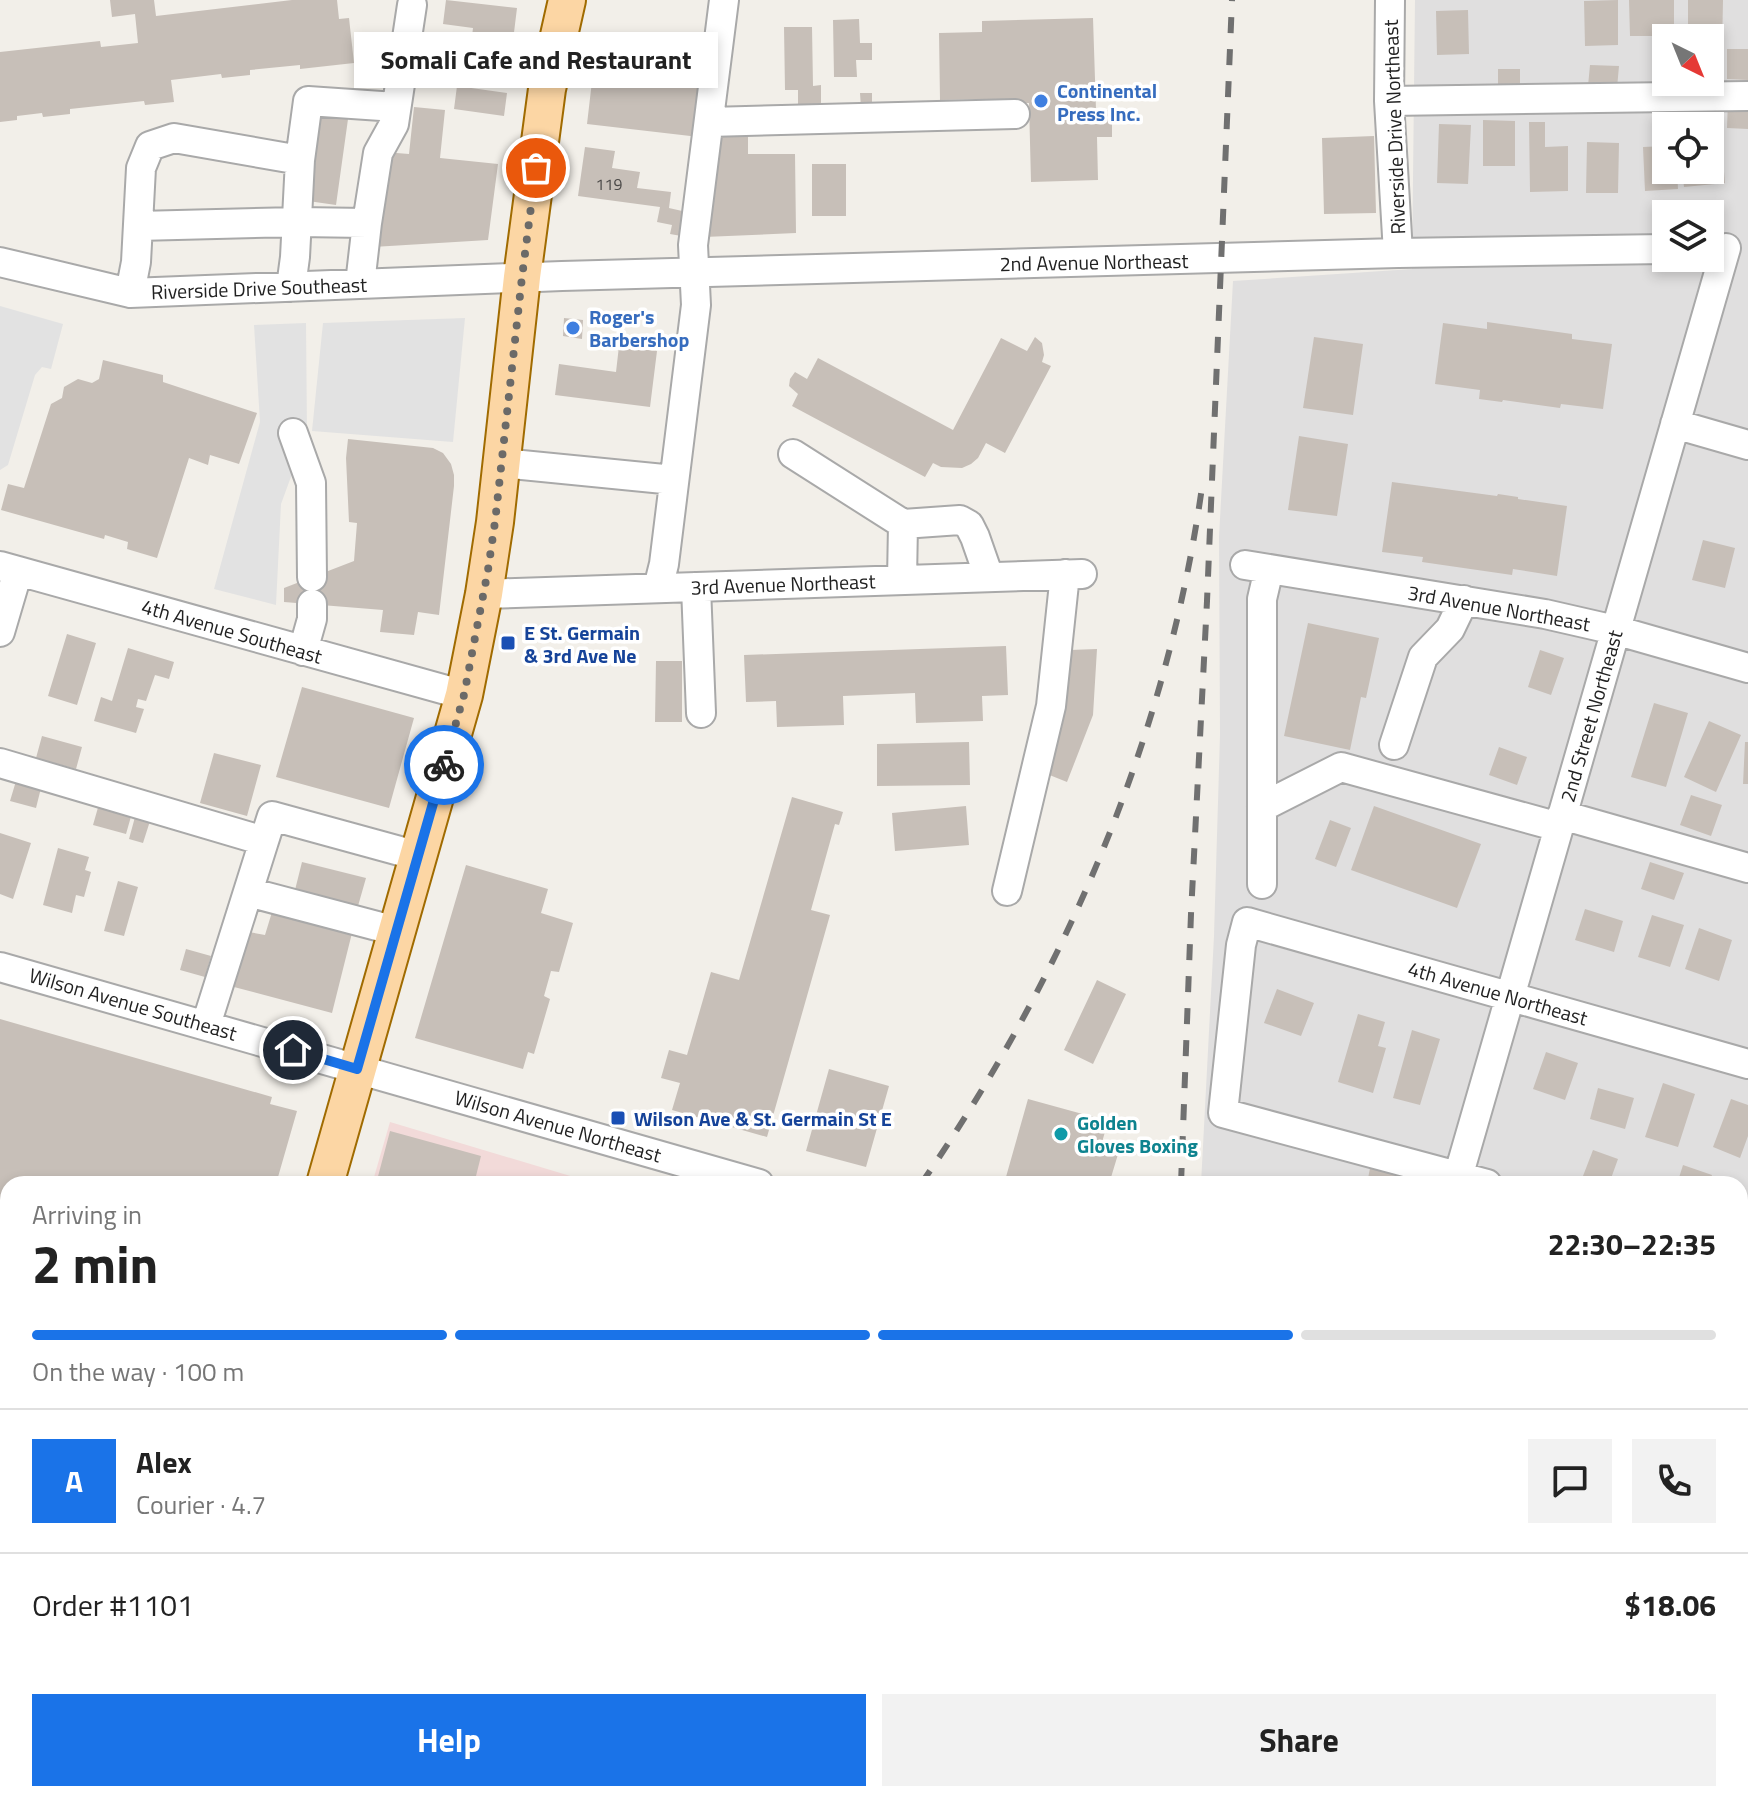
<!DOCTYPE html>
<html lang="en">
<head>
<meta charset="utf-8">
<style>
  body { margin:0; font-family:"Titillium Web",sans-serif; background:#f2f2f2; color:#222; height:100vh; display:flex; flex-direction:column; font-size:30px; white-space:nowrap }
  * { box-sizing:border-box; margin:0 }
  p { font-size:26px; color:#767676 }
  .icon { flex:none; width:44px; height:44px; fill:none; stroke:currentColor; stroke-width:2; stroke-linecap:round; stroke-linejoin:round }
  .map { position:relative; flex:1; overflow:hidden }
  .sheet { position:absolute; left:0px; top:1176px; width:1748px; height:626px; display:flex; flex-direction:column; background:#fff; border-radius:24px 24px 0 0; box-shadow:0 4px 12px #0003 }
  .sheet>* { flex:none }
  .needle { width:52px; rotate:137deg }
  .tools { position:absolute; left:1652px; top:24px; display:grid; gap:16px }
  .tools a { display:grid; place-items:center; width:72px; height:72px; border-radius:0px; background:#fff; box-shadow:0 4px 12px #0003; font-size:40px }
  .pin { position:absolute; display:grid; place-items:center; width:68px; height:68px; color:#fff; margin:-34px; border:4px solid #fff; border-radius:50%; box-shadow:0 2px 8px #0007 }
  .courier { position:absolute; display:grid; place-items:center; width:80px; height:80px; margin:-40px; border:6px solid #1a73e8; border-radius:50%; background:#fff; color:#222; box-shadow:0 2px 10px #0007 }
  .bubble { position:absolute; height:56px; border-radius:0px; background:#fff; box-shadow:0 4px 12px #0003; font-size:26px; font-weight:700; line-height:56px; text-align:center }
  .overview em { font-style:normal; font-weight:700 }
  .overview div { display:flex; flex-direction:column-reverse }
  .overview { display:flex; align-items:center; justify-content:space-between; height:136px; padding:0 32px }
  h1 { font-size:52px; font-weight:700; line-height:60px }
  .bar { display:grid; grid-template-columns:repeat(4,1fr); gap:12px 8px; align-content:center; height:96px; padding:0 32px }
  .bar i { height:10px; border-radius:6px; background:#e0e0e0 }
  .bar .on { background:#1a73e8 }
  .bar p { grid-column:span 4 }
  .line { display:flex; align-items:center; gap:20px; padding:0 32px; border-top:2px solid #e0e0e0 }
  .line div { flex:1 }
  .round { display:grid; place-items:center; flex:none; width:84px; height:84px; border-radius:0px; background:#f2f2f2 }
  .button { display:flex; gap:16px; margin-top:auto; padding:16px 32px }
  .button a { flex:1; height:92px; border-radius:0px; background:#1a73e8; color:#fff; font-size:32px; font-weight:700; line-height:92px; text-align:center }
  .button a+a { background:#f2f2f2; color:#222 }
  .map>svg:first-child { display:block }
  .residential { fill:#e0dfdf; fill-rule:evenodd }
  .commercial { fill:#f2dad9 }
  .industrial { fill:#ebdbe8 }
  .parking { fill:#e2e2e2 }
  .building { fill:#c7bfb8 }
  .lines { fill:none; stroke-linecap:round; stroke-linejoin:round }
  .minor-casing { stroke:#a9a9a9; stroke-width:32 }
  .major-casing { stroke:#a06b00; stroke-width:40 }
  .minor { stroke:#fff; stroke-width:28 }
  .major { stroke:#fcd6a4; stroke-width:36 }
  .rail { stroke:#707070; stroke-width:6; stroke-dasharray:16 16; stroke-linecap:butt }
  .done { stroke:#6b6a68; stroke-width:8; stroke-dasharray:0 14.4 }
  .route { stroke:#1a73e8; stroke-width:10 }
  .shop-dot { fill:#3f7fe0; stroke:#fff; stroke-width:3 }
  .transit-dot { fill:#1a4fb4; stroke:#fff; stroke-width:3 }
  .culture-dot { fill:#0f9aa8; stroke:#fff; stroke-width:3 }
  .labels { text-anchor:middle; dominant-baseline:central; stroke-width:7; stroke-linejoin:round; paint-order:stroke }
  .number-label { font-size:16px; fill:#4b4948 }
  .shop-label { font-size:20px; font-weight:bold; fill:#366cbe; stroke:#fff; text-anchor:start }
  .street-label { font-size:20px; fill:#222; stroke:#fff }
  .transit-label { font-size:20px; font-weight:bold; fill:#164399; stroke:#fff; text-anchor:start }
  .culture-label { font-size:20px; font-weight:bold; fill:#0d838f; stroke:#fff; text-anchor:start }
</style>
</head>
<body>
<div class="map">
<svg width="1748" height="1801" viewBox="0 0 1748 1801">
  <rect width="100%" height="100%" fill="#f2efe9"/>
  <!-- residential -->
  <path class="residential" d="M1415,0H1748V1439L1740,1437V1184H1201L1214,936L1220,735L1219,537L1233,281L1412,269ZM1666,38H1710V82H1666ZM1666,126H1710V170H1666ZM1666,214H1710V258H1666Z
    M1740,1492L1748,1495V1801H1216L1214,1794H1740Z"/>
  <!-- commercial -->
  <path class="commercial" d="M390,1122L597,1184H372Z"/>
  <!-- industrial -->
  <path class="industrial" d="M207,1794H1169L1170,1801H203L205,1795Z"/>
  <!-- parking -->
  <path class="parking" d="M0,306L63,324L51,369L42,367L35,375L8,465L0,470Z
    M465,318L453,442L312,431L323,323Z
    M306,323L307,433L281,504L276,605L214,589L260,422L254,325Z
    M228,1794H517L515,1801H230Z"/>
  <!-- building -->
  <path class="building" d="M110,0H154L156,16L292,0H337L339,19L349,18L354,63L300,69V65L250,70V75L222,78L221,74L171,80L174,102L145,105L144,101L70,109V114L43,117L42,113L17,116V120L0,122V52L100,41L101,47L138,43L135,14L112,17Z
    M446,0L517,8L510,65L469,60L473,28L443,24Z
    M1618,0V45L1585,46L1584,1Z
    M1629,0H1674V38H1666V56H1662V36H1630Z
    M1688,0H1723L1722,50H1710V38H1688Z
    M1468,10L1469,54L1437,55L1436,11Z
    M1093,18L1096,110H1112V137H1097L1098,180L1031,182L1029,103L987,104V99L940,100L939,33L982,32V21Z
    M859,19L860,43H872V60H856L857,77H834L833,20Z
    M784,27H812L813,86L821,85V112H798V90H785Z
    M606,39L709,50L699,137L587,124L594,64L603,65Z
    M1727,49H1748V80L1727,79Z
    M1590,65L1619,66L1617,88L1588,86Z
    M1498,69H1520V89H1498Z
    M457,86L507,93L504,116L454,109Z
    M860,93H872V107L861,108Z
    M1728,99L1748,100V129L1727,128Z
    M414,107L445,110L440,158L498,164L488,240L373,247L384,152L409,154Z
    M322,108L349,112L336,205L308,201Z
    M1483,120L1515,121V166H1483Z
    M1529,122H1545V147L1568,146V191L1530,192Z
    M1439,124L1471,125L1468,184L1437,183Z
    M748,128V154H795L796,233L704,237L718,130Z
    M1374,136L1376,213L1324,214L1322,138Z
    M1587,142L1619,143L1618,193H1586Z
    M1666,146V170H1677L1678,189L1645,191L1643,147Z
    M585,147L615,151L612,168L640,172L637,188L671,192L669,208L691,213L687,237L670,234L672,225L657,222L660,207L578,196Z
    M1722,149L1725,183L1684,187L1682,170H1710V150Z
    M812,164H846V216H812Z
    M564,318L583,320L582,339L563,336Z
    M1487,322L1572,334V339L1612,344L1603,409L1561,404L1560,408L1503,400L1502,402L1479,399L1480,390L1435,384L1443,323L1487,329Z
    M1035,337L1042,343L1044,355L1042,362L1051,366L1005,453L986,443L978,458L971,464L962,468L941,467L933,463L925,477L792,406L798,394L789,386L790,379L795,372L807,379L818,358L953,430L1001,338L1027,351Z
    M1314,337L1363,344L1353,415L1303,408Z
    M619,346L657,351L650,407L555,395L559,364L616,372Z
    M103,360L163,375V382L257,413L239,464L210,455L208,465L189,458L157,558L127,549L128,542L105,535L104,539L1,510L8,484L24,488L51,404L62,398L64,387L78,379L92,383L99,379Z
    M1299,436L1348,444L1337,516L1288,510Z
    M348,439L433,448L443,453L451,464L454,475V486L439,615L418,612L414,635L380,632L383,610L284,602V588L354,561L357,523L349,522L346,458Z
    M1392,482L1497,496L1498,494L1518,497V499L1567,506L1557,576L1513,569L1512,575L1422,562L1423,557L1382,552Z
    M1703,540L1735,548L1725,588L1692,580Z
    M1308,623L1379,638L1366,698L1361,697L1350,750L1284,736Z
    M67,634L96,643L77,705L48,696Z
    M1006,646L1008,695L982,696L983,721L916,723L915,693L843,696L844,725L777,727L776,701L746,702L744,655Z
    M128,648L174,662L169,679L155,675L146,701L138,699L136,707L144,709L136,733L94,721L101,697L112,701Z
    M1097,649L1093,715L1067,782L1042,772L1066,708L1070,650Z
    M1540,650L1564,658L1551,695L1528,687Z
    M656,661H682V722H655Z
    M302,687L414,718L389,808L276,777Z
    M1654,703L1688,713L1666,787L1631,777Z
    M1709,721L1741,735L1716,792L1684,777Z
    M42,736L82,747L76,769L36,758Z
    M969,742L970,785L877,786V744Z
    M1745,742H1748V784H1743Z
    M1499,747L1527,757L1517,785L1489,775Z
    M214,753L261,765L247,816L200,803Z
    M16,781L41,788L36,808L10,801Z
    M1691,795L1722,805L1711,836L1680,825Z
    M792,797L843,812L839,825L835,824L811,910L830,915L767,1137L672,1110L680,1083L661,1078L669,1050L687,1055L711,972L739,980Z
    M99,804L132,813L126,834L93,825Z
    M966,806L969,845L895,851L892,813Z
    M1374,806L1481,844L1457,908L1351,870Z
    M135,817L150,821L143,843L129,839Z
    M1330,820L1351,828L1336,867L1315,859Z
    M0,833L31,843L13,899L0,894Z
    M58,848L89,857L85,870L91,872L84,897L76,895L72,913L43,905Z
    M302,862L366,878L358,906L295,890Z
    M1650,862L1684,873L1674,900L1641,889Z
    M466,865L548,889L541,913L573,923L559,972L551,971L544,996L550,999L534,1054L528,1052L523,1069L415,1038Z
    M118,881L138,887L124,936L104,931Z
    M1585,909L1623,921L1614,952L1575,940Z
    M272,912L352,933L332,1013L234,987L249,932L265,935Z
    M1652,915L1684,925L1670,967L1638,957Z
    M1699,928L1732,940L1719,981L1685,969Z
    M186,949L211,956L205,977L180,970Z
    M1097,980L1126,994L1093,1064L1064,1050Z
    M1277,989L1314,1003L1301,1036L1264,1023Z
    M1358,1014L1385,1022L1378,1046L1386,1048L1373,1093L1338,1082Z
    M0,1019L272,1097L270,1104L297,1111L276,1184H8V1639L0,1637Z
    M1412,1030L1440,1039L1420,1105L1393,1098Z
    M1546,1052L1578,1063L1565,1100L1533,1089Z
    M829,1069L889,1086L866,1167L806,1151Z
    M1663,1083L1695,1094L1678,1147L1645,1137Z
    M1598,1088L1634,1098L1625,1129L1590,1119Z
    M1028,1099L1108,1121L1101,1146L1119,1151L1109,1184H1004Z
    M1731,1099L1748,1105V1136L1740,1158L1713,1147Z
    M390,1131L481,1156L474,1184H376Z
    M1593,1150L1618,1159L1609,1184L1583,1176Z
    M1683,1165L1712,1175L1709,1184H1677Z
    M1370,1168L1413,1174L1412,1184H1367Z
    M1740,1289L1748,1291V1317L1740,1315Z
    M1740,1343L1746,1344L1741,1362H1740Z
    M517,1794H570L568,1801H515Z
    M820,1794H931L928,1801H817Z
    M997,1794H1058L1055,1801H995Z
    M1268,1794H1294L1295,1801H1269Z
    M1359,1794L1360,1801H1333L1332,1795Z"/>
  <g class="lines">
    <defs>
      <path id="minor" d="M1390,0L1389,101L1398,253
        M1389,101L1748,96
        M709,122L1015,114
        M300,160L308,101L396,107
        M138,226L298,222L367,223
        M0,262L130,293L562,276L1398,253L1666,249
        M360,284L367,223L378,153L394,124L412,5
        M130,293L136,262L141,168L150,146L174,138L300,160L295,257L291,287
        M1675,424L1748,445
        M293,433L311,483L312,577
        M793,454L903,524L960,520L969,525L975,537L989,577
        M501,463L674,480
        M1245,565L1545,614L1615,630L1748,668
        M0,566L464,695
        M902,580L903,524
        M696,587L701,713
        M658,588L664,564L696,305L693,245L724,0
        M484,594L1082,574
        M0,632L18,571
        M303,651L312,619V604
        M1394,745L1423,657L1450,629L1464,600
        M0,763L264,841L272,816L418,856
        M1262,807L1341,767L1559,827
        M1562,815L1748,868
        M1262,884V599L1269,569
        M1007,891L1051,706L1065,574
        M248,892L396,931
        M0,967L759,1184
        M206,1025L264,841
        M1456,1184L1726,248
        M1487,1184L1223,1113L1241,945L1247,922L1748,1064
        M1740,1258L1748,1261
        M1740,1464L1748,1466
        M1740,1671L1748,1673
        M0,1710L8,1707
        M1308,1794L1309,1801
        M1465,1794L1490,1801
        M285,1801L298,1794
        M472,1801L474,1794
        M651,1801L654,1794"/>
      <path id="major" d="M325,1184L464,695L484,594L495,522L522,277L547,89L567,0
        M151,1801L153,1794"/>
    </defs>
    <!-- minor casing -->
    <use href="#minor" class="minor-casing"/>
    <!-- major casing -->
    <use href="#major" class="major-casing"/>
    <!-- minor -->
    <use href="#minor" class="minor"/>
    <!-- major -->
    <use href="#major" class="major"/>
    <!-- rail -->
    <path class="rail" d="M921,1184C1064,977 1167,738 1202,487
      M1181,1184L1191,914L1207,601L1232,0
      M1201,1794L1203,1801
      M93,1801L115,1794"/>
  </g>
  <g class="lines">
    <!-- done -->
    <path class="done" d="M444,765L464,695L488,570L495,522L522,277L536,168"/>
    <!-- route -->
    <path class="route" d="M293,1050L357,1069L444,765"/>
  </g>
  <!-- markers -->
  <g class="shop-dot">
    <circle cx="1041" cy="101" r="8"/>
    <circle cx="573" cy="328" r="8"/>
  </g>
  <g class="transit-dot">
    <rect x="500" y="635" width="16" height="16" rx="4"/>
    <rect x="610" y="1110" width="16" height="16" rx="4"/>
  </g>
  <circle class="culture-dot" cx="1061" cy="1134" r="8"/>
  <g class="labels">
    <!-- number labels -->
    <g class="number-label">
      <text x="609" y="184">119</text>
    </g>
    <!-- shop labels -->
    <g class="shop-label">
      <text x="1057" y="90">Continental<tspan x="1057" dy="23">Press Inc.</tspan></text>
      <text x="589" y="316">Roger's<tspan x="589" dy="23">Barbershop</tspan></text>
    </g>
    <!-- street labels -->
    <g class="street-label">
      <text transform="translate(1394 127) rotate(-92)">Riverside Drive Northeast</text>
      <text transform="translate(1094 262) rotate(-1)">2nd Avenue Northeast</text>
      <text transform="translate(259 288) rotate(-2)">Riverside Drive Southeast</text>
      <text transform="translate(783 584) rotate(-2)">3rd Avenue Northeast</text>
      <text transform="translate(1499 608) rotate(10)">3rd Avenue Northeast</text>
      <text transform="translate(232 631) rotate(16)">4th Avenue Southeast</text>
      <text transform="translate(1591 716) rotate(-74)">2nd Street Northeast</text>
      <text transform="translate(1498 993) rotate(16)">4th Avenue Northeast</text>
      <text transform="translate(133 1004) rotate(16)">Wilson Avenue Southeast</text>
      <text transform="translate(558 1126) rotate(16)">Wilson Avenue Northeast</text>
    </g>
    <!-- transit labels -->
    <g class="transit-label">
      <text x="524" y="632">E St. Germain<tspan x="524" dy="23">&amp; 3rd Ave Ne</tspan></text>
      <text x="634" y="1118">Wilson Ave &amp; St. Germain St E</text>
    </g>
    <!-- culture labels -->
    <g class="culture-label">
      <text x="1077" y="1122">Golden<tspan x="1077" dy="23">Gloves Boxing</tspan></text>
    </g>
  </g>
</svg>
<div class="tools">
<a><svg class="needle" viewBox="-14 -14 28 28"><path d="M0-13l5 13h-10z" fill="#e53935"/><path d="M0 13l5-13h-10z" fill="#767676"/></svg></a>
<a><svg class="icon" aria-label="locate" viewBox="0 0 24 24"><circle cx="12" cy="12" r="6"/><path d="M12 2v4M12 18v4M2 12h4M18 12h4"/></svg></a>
<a><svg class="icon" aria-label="layers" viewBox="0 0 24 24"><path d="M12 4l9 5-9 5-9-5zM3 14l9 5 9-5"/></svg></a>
</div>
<div class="pin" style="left:536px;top:168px;background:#ea580c"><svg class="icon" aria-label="bag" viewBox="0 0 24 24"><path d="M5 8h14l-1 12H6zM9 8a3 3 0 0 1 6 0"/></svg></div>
<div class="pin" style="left:293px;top:1050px;background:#1f2937"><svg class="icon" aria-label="home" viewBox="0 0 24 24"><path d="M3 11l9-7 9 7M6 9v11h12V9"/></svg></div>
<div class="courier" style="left:444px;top:765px"><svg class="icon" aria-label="bike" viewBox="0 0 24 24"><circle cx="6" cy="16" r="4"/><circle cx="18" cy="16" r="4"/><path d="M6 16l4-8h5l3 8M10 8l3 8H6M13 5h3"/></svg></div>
<div class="bubble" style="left:354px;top:32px;width:364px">Somali Cafe and Restaurant</div>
<section class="sheet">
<div class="overview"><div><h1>2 min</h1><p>Arriving in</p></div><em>22:30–22:35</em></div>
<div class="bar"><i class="on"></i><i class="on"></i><i class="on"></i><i></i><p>On the way · 100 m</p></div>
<div class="line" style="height:144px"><b class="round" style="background:#1a73e8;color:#fff">A</b><div><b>Alex</b><p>Courier · 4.7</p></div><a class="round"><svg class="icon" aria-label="chat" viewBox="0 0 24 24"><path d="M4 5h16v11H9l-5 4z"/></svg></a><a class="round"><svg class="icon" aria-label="phone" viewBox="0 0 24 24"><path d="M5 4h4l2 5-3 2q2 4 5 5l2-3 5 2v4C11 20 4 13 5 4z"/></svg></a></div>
<div class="line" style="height:104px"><div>Order #1101</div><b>$18.06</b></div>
<div class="button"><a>Help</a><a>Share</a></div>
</section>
</div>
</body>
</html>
